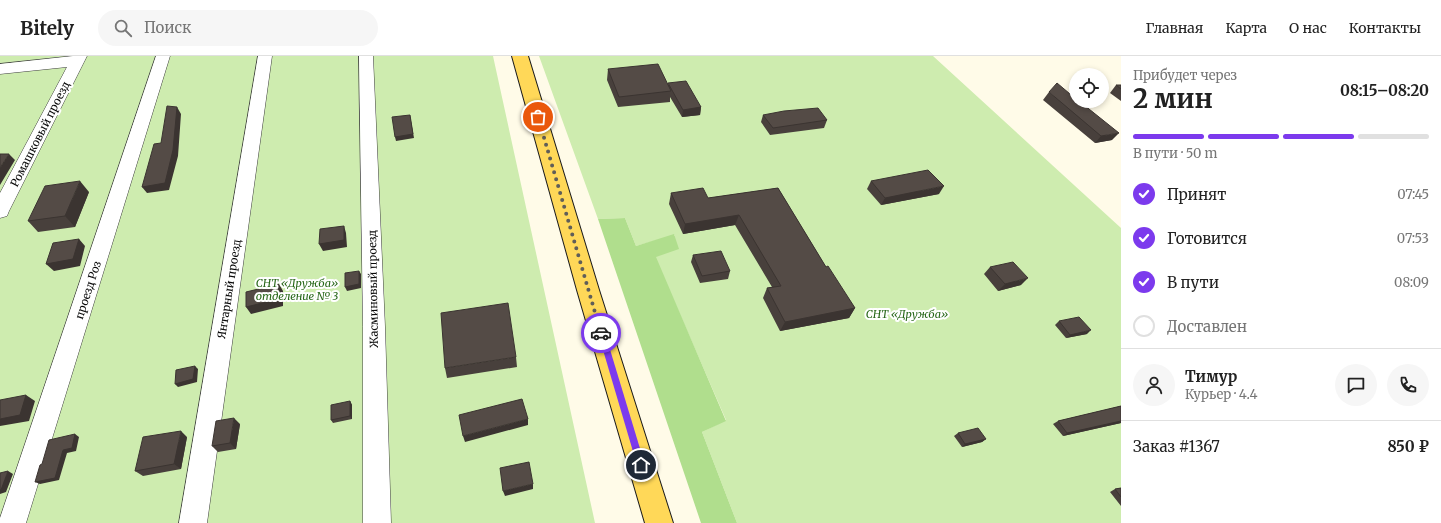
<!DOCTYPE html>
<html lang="ru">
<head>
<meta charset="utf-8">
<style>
  body { margin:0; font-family:Merriweather,serif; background:#f6f6f6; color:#222; height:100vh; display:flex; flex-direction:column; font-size:15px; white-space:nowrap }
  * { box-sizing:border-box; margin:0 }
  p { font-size:13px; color:#767676 }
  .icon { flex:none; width:22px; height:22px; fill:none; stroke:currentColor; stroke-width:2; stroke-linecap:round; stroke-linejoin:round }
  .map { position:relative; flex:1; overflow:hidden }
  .sheet { display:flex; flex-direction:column; background:#fff; width:320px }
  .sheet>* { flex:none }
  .buttons { position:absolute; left:1069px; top:12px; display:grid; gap:8px }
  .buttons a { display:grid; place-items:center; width:40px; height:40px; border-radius:50%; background:#fff; box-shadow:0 2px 6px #0003; font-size:20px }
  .pin { position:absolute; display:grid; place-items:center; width:34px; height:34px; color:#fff; margin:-17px; border:2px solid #fff; border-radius:50%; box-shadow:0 1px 4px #0007 }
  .courier { position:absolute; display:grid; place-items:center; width:40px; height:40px; margin:-20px; border:3px solid #7c3aed; border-radius:50%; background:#fff; color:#222; box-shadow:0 1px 5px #0007 }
  .head em { font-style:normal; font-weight:700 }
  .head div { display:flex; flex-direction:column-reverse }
  .head { display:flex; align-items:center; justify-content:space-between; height:68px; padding:0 12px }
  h1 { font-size:26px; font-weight:700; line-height:30px }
  .bar { display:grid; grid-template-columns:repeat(4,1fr); gap:6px 4px; align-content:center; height:48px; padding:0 12px }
  .bar i { height:5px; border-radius:3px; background:#e0e0e0 }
  .bar .selected { background:#7c3aed }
  .bar p { grid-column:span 4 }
  .line { display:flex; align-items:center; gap:10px; padding:0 12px; border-top:1px solid #e0e0e0 }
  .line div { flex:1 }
  .round { display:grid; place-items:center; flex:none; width:42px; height:42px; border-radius:21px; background:#f6f6f6 }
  ol { padding:0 12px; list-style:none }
  li { display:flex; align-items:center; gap:12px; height:44px }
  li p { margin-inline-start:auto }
  li .icon { padding:4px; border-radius:50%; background:#7c3aed; color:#fff; stroke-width:4 }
  li:last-child { color:#767676 }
  li i { width:22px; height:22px; border:2px solid #e0e0e0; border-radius:50% }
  header { display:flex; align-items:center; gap:24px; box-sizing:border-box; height:56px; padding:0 20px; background:#fff; border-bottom:1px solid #e0e0e0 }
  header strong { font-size:19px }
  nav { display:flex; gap:22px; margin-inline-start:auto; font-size:14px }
  .search { width:280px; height:36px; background:#f6f6f6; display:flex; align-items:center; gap:10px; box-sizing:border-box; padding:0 14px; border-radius:22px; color:#767676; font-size:15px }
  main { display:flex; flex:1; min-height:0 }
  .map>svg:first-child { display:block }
  .green { fill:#ceecaf }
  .forest { fill:#b0de8d }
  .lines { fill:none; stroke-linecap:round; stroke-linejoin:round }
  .minor-casing { stroke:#3d3d3d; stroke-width:1 }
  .major-casing { stroke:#1b1b1b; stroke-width:2 }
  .minor { fill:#fff; fill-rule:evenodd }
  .major { fill:#ffd858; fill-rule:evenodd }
  .wall { fill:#48403c }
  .shaded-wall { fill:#3b3431 }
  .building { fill:#544b46; stroke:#3b3431 }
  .route { fill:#7c3aed }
  .done { stroke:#605e58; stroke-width:4; stroke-dasharray:0 7.2 }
  .labels { text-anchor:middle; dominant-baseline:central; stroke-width:4; stroke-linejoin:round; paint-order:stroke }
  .street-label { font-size:11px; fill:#0a0a0a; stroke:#fff }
  .park-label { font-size:11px; font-style:italic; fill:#266617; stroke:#fff }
</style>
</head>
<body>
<header>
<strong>Bitely</strong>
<div class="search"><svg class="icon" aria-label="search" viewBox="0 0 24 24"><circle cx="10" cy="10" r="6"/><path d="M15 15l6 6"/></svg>Поиск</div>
<nav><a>Главная</a><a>Карта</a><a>О нас</a><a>Контакты</a></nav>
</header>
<main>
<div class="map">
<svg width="1121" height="467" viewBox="0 0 1121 467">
  <rect width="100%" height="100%" fill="#fffbe8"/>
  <!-- green -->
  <path class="green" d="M0,0H493L595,467H0Z
    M539,0H933L1121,172V467H737L702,376L726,364L655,201L675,179L636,190L625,162L598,163Z"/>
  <!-- forest -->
  <path class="forest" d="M625,162L636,190L674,178L679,193L656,201L726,365L702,376L737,467H701L598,163Z"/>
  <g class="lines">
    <defs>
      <path id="minor" d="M73,0H87L9,155L7,160L0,162V137L67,11L0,18V8Z
        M156,0H170L26,467H0V462Z
        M258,0H272L207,467H179Z
        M359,0H373L385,271L391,467H363V271Z"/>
      <path id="major" d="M512,0H528L599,234L673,467H645L577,234Z"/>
    </defs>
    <!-- minor casing -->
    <use href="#minor" class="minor-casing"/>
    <!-- major casing -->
    <use href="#major" class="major-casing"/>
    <!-- minor -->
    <use href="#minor" class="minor"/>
    <!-- major -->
    <use href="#major" class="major"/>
  </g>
  <!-- wall -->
  <path class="wall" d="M608,13L668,28L701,51L700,59L682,61L670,41V46L618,51L607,24Z
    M1116,29H1121V45L1110,37Z
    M1049,36L1112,84L1095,87L1043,44Z
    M763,59L827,64L824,72L770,79L761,66Z
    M871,125L939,138L881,149L867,133Z
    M778,132L826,211L855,252L849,262L780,275L763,242L767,232L772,231L735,169L683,178L669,148L671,137L708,142Z
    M89,136L75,171L38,176L28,165Z
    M693,199L730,215L728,223L700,227L691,206Z
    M990,211L1021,229L998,235L984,218Z
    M1059,265L1087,278L1066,282L1055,269Z
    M516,301L517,311L447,322L445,312Z
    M350,345L352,349V363L333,367L331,364Z
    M1121,350V367L1063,380L1053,368L1058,365Z
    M240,368L236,393L218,396L212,390Z
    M958,377L986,383L982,386L962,391L954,380Z
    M187,381L181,413L143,420L135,415Z
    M1121,432V450L1110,436L1115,433Z"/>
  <!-- shaded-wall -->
  <path class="shaded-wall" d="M177,51L181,58L178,100L169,134L147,137L142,131Z
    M701,51L700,59L682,61L683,54Z
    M410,59L414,82L396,85L395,81Z
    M1119,77L1112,84L1095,87L1101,80Z
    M9,98L15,104L0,129V112Z
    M80,125L89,136L75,171L65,160Z
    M944,130L939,138L881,149L885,142Z
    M739,159L735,169L683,178L685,168Z
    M344,170L346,177L347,191L323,195L319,188Z
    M79,183L85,190L80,210L54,215L46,208Z
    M359,215L361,218V232L347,235L345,231Z
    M1028,222L1021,229L998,235L1005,228Z
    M279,228L283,235V250L251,258L246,251Z
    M855,252L849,262L780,275L785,266Z
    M1091,274L1087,278L1066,282L1070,279Z
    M195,310L198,313L197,326L178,331L175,328Z
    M26,339L35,345L29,365L0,370V363Z
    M350,345L352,349V363L350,360Z
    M234,362L240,368L236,393L230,387Z
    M528,363V369L465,386L463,380Z
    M1121,365V367L1063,380L1067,377Z
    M181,375L187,381L181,413L174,408Z
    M75,378L79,381L76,395L67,397L59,424L40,428L35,426L63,394Z
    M986,383L982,386L962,391L965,388Z
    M8,415L13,418L6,436L0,438V434Z
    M533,428V433L505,440L503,435Z"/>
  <!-- building -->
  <path class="building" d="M658,8L671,35L619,41L608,13Z
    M686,25L701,51L683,54L668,27Z
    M1057,27L1076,43V45H1079L1119,77L1101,80L1049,36Z
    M1116,29H1121V33Z
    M167,50L177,51L173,94L165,127L142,131L154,88L161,87Z
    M818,52L827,64L773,72L763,59L784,55Z
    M410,59L413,78L395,81L392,61Z
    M0,98H9L0,112Z
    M928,114L944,130L885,142L871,125Z
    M80,125L65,160L28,165L45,130Z
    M703,132L708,142L778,132L826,211L828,210L855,252L785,266L767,232L781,230L739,159L685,168L671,137Z
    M344,170V184L319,188L320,173Z
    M79,183L73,203L46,208L53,187Z
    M721,195L730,215L702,220L693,199Z
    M1013,206L1028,222L1005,228L990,211Z
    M359,215V228L345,231V217Z
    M279,228V243L246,251V236Z
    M508,247L516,301L445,312L441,257Z
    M1079,261L1091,274L1070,279L1059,265Z
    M195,310L193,323L175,328L176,314Z
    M26,339L20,359L0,363V344Z
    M522,343L528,363L463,380L459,359Z
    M350,345V360L331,364V349Z
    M1121,350V365L1067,377L1058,365Z
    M234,362L230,387L212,390L216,365Z
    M978,372L986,383L965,388L958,377Z
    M181,375L174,408L135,415L143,381Z
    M75,378L72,392L63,394L55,422L35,426L40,409L42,408L49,384Z
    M529,406L533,428L503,435L500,412Z
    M8,415L1,434H0V417Z
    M1121,432V441L1115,433Z"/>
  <!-- route -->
  <path class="route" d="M599,275H601L605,277L645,409L641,413L637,409L598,277Z"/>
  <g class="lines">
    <!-- done -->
    <path class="done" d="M538,61L601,277"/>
  </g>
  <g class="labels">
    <!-- street labels -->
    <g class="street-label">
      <text transform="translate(40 78) rotate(-63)">Ромашковый проезд</text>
      <text transform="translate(229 233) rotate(-81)">Янтарный проезд</text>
      <text transform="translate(373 233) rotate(-91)">Жасминовый проезд</text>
      <text transform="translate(88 234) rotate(-72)">проезд Роз</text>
    </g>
    <!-- park labels -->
    <g class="park-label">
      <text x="297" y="227">СНТ «Дружба»<tspan x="297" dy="13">отделение № 3</tspan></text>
      <text x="907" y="258">СНТ «Дружба»</text>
    </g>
  </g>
</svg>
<div class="buttons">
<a><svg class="icon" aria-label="locate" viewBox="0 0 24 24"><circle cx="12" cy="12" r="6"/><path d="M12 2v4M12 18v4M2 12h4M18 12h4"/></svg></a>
</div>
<div class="pin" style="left:538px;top:61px;background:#ea580c"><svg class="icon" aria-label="bag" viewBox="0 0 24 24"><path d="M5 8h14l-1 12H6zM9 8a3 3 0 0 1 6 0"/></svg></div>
<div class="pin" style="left:641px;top:409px;background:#1f2937"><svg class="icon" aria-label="home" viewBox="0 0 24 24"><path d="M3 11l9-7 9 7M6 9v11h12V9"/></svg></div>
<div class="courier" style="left:601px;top:277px"><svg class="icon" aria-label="car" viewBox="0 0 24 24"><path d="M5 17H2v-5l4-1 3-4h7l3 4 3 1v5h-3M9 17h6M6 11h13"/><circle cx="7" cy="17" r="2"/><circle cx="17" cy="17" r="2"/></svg></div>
</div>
<section class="sheet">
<div class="head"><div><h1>2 мин</h1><p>Прибудет через</p></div><em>08:15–08:20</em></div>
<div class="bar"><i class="selected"></i><i class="selected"></i><i class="selected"></i><i></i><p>В пути · 50 m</p></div>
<ol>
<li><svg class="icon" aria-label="check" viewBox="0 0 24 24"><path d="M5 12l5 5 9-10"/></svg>Принят<p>07:45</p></li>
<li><svg class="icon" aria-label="check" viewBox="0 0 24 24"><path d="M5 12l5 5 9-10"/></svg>Готовится<p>07:53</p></li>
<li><svg class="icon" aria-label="check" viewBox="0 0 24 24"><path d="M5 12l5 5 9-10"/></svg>В пути<p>08:09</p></li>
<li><i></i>Доставлен</li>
</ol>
<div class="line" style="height:72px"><a class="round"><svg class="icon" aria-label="person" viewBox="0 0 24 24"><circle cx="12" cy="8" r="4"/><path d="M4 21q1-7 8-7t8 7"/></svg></a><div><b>Тимур</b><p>Курьер · 4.4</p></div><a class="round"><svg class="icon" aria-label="chat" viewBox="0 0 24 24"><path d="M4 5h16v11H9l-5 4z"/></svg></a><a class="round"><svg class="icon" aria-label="phone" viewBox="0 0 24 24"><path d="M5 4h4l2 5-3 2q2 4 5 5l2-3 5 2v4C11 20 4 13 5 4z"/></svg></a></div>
<div class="line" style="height:52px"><div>Заказ #1367</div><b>850 ₽</b></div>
</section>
</main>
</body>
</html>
